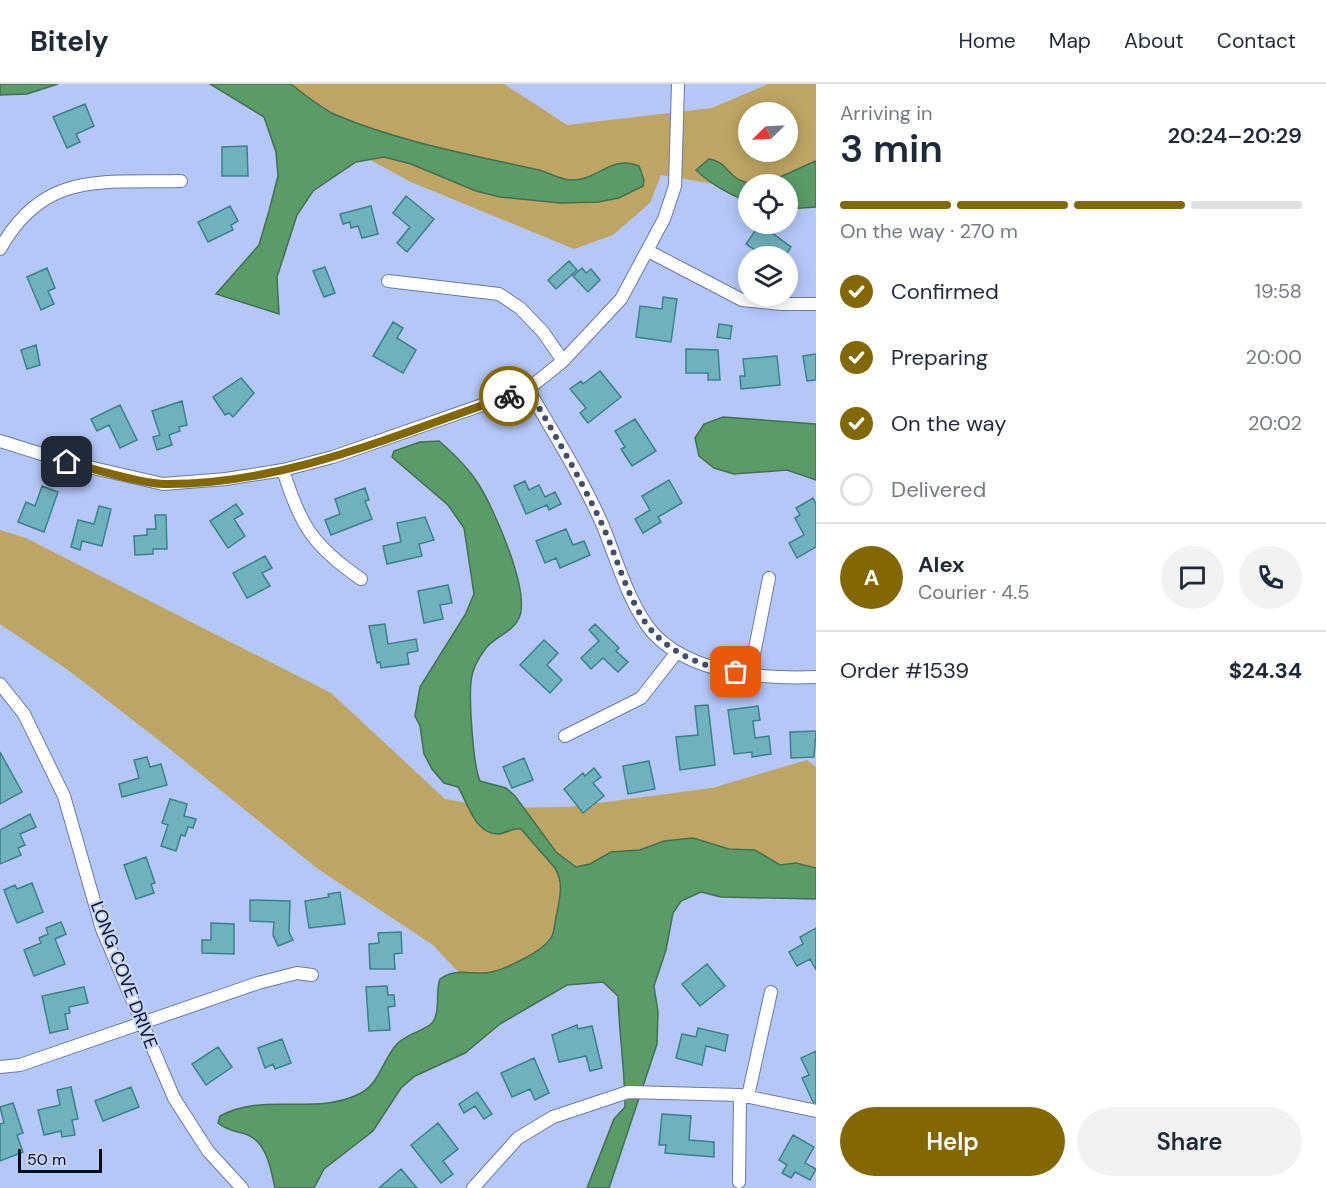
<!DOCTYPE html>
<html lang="en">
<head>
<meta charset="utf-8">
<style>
  body { margin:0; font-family:"DM Sans",sans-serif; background:#f2f2f3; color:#1f2937; height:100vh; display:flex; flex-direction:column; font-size:22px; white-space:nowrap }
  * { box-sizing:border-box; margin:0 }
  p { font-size:20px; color:#747a83 }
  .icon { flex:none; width:33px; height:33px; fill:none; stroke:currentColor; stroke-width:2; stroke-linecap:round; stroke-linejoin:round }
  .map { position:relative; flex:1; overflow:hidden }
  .side { display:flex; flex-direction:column; background:#fff; width:510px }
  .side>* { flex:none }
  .needle { width:39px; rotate:246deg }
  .tools { position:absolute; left:738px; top:18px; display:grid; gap:12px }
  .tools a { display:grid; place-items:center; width:60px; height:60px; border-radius:50%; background:#fff; box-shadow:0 3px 15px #0003; font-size:30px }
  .scale { position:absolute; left:18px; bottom:15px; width:84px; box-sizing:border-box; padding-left:6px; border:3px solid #070c1c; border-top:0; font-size:16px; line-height:21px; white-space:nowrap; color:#070c1c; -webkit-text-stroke:4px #c6d4fb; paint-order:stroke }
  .pin { position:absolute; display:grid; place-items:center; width:51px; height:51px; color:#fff; margin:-26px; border-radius:12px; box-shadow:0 3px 9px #0006 }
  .courier { position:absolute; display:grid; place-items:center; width:60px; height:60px; margin:-30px; border:4px solid #836700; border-radius:50%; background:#fff; color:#222; box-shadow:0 2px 8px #0007 }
  .summary em { font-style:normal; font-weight:600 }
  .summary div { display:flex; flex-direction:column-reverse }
  .summary { display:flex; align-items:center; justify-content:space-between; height:102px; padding:0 24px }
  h1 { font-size:39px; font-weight:600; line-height:45px }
  .bar { display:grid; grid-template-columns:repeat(4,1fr); gap:9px 6px; align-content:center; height:72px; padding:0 24px }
  .bar i { height:8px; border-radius:4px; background:#e0e1e3 }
  .bar .active { background:#836700 }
  .bar p { grid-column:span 4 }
  .line { display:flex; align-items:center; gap:15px; padding:0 24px; border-top:2px solid #e0e1e3 }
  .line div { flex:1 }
  .round { display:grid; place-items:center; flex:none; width:63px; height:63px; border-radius:32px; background:#f2f2f3 }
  ol { padding:0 24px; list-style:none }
  li { display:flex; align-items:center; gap:18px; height:66px }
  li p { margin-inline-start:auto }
  li .icon { padding:6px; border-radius:50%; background:#836700; color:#fff; stroke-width:4 }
  li:last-child { color:#747a83 }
  li i { width:33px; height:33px; border:3px solid #e0e1e3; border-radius:50% }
  .cta { display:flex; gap:12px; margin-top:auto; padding:12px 24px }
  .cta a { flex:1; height:69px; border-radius:36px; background:#836700; color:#fff; font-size:24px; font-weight:600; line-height:69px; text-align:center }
  .cta a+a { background:#f2f2f3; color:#1f2937 }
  header { display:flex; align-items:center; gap:36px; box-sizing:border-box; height:84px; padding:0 30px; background:#fff; border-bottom:2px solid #e0e1e3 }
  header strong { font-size:28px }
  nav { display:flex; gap:33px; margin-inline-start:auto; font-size:21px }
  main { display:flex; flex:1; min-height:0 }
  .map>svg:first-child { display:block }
  .green { fill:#bea563; fill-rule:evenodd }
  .water { fill:#5b9b68; stroke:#427051; stroke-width:1.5 }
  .building { fill:#6fb2be; stroke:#3c808b; stroke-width:1.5 }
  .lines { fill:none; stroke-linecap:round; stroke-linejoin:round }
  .minor-casing { stroke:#6a79a6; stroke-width:14 }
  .minor { stroke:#fff; stroke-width:12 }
  .done { stroke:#444d69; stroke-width:6; stroke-dasharray:0 10.8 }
  .route { stroke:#836700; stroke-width:8 }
  .labels { text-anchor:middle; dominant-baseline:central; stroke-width:4.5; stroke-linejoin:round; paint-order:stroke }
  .street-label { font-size:18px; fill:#070c1c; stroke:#c6d4fb }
</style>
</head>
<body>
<header>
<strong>Bitely</strong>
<nav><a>Home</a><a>Map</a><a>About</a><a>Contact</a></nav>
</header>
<main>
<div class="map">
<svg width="816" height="1104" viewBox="0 0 816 1104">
  <rect width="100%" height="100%" fill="#b5c7f7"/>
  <!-- green -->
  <path class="green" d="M250,0H504L567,41L712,24L768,0H816V108L788,100H748V106L661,91L650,119L613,151L574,165L411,98L289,32ZM748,28H788V68H748Z
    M0,446L26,454L331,609L445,715L497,724L568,723L712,704L807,676L816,683V799L726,792L477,908L433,861L318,785L156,654L68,586L0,540Z"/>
  <!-- water -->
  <path class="water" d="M0,0H58L27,10L0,11Z
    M210,0H291C305,11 319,23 336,31C400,58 472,71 539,86C550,89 559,95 570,96C596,98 612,70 639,82L644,96L643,102L619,114L598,118L561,119L500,113L476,107L411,80L384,73L356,78L313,107L297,131L277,193L279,230L216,210L259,161L269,127L278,92L276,68L264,33Z
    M709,75C723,77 725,85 735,93C757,111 794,85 816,77V123L788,125V100H748V118C729,110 711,101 696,86Z
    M723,333L816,340V396L787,386L734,390L714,384L699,372L695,354L704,340Z
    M439,357C454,370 469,384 479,401C494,425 531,508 519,534C514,547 495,553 486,564C479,573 472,586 471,597C469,615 473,682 480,697L506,704L515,712L556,768L576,783L590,780L611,768L640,766L664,757L693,754L729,765L755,766L780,781L796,779L816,784V815L721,813L701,808L681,817L673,829L666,866L654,902L658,928L657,960L609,1104H587L614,1035L625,1023C625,986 619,949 618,912L603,898L567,901L500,940L465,969L415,992L401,1004L373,1047L324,1085L314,1104H275C271,1086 267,1059 248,1051C237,1047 227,1047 218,1039L220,1032C263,1008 316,1032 359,1010C380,1000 382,976 397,960C406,950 424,947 432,939C441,929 435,907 440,895C455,884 468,890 485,889C501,888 545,867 552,852C555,845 555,836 557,829C560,813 564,799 555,784L521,745C513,743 507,749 499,750C475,751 468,719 458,703L444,699L432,685L424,670L420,642L415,632L420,603L465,531L474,510L464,444L448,421L392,373L394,367L420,358Z"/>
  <!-- building -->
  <path class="building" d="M85,20L94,42L76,50L80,58L67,64L53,33Z
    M247,62L248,92H222V63Z
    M406,112L434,135L407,168L397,159L410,143L393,129Z
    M230,122L238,137L231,141L233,146L208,158L198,138Z
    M371,122L378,150L362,154L358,142L351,144L350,138L343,140L340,130Z
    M760,140L791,163L785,172H764L746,160Z
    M569,177L577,186L556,205L548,196Z
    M325,183L335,209L324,213L313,187Z
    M47,184L55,204L48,207L54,220L41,226L27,193Z
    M582,184L586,189L591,185L600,196L588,208L573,192Z
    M663,213L677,215L671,258L636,253L640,222L662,225Z
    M393,238L403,244L397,254L416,266L403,289L373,272Z
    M719,240L732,242L730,255L717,253Z
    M36,261L40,281L27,285L21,266Z
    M686,265L718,266L720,296H708V289H686Z
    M816,270V296L807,297L803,272Z
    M777,272L780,301L741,305L740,292H745L743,275Z
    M600,287L621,313L588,339L580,329L586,324L570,305L581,297L583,300Z
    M241,294L254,309L233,333L229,329L225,331L213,313Z
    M182,317L187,341L179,343L180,347L169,351L172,361L157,366L153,353L160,351L152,327Z
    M120,321L137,356L120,364L109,341L97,347L91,335Z
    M635,335L656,367L632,382L621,365L625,363L615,347Z
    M669,396L682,419L658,433L661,438L643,449L635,435L650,426L642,412Z
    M525,397L529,406L539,401L545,413L555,408L561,420L549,426L547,421L526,430L514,402Z
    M42,402L58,408L44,448L18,438L26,418L35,422Z
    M365,404L369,416L365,417L372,435L331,451L325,436L340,430L335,415Z
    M813,414L816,420V463L797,474L789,459L804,451L795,434L800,431L796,424Z
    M236,420L243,430L234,435L245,452L228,464L210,437Z
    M99,422L111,425L102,462L82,457L80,466L71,463L78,436L94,440Z
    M155,431H166L167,465H153V470L135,471L134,452L147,451V445H156Z
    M425,433L434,456L419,460L422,472L387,480L383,462L401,458L397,439Z
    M566,445L573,461L584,457L590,471L560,484L556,474L545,479L536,457Z
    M265,472L272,484L262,489L270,502L247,514L233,489Z
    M448,501L452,519L440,521L443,535L424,539L418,507Z
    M385,540L388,560L416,555L418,567L407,569L409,580L381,584L380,578L377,579L369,542Z
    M595,540L619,564L616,567L628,578L618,588L603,574L591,585L581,574L599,557L589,546Z
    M544,556L558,569L547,581L562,596L550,609L520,581Z
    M708,621L715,681L680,686L676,653L698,651L695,622Z
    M758,622L760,636L753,637L755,654L769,652L771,670L752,673V668L734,670L728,626Z
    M816,647L814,673L791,674L790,648Z
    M0,668L22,708L0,720Z
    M147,673L150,683L161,680L167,701L122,713L119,700L139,694L134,676Z
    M524,674L533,696L512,704L503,683Z
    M649,677L655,705L628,710L623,682Z
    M594,684L601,693L593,699L604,712L583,729L564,705L583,689L585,692Z
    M170,715L187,720L184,732L196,735L193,744L188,743L185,752L181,751L176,767L161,762L168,741L162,739Z
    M30,730L36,743L20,750L25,761L18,764L21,771L0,780V746Z
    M146,773L155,799L151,800L154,809L136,815L124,781Z
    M32,799L43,828L17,839L4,806L15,801L17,805Z
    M340,808L345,840L309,844L305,817L329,813L328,810Z
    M250,816L290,817L289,848L293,856L278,862L273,851L274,838L250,837Z
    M61,838L66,850L55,855L65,880L34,892L24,866L41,859L39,854L48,850L46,844Z
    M211,839L234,840V870L202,869V856H211Z
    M816,844V886L810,875L797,882L789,868L803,860L800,853Z
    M401,848L402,869L394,870L395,885H370L369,860L379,859L378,849Z
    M707,880L725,902L700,922L682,900Z
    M387,902L388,911H394L395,922L388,923L390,946L369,947L366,903Z
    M84,903L88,919L69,923L70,929L65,930L68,945L50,949L42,912Z
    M577,941L578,945L592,942L602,984L590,987L586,972L559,978L552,951Z
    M698,944L728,951L725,967L706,962L702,981L676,974L682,950L696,953Z
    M282,955L291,979L275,985L273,980L265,984L258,964Z
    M218,963L232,983L206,1001L192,980Z
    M816,967V1019L813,1018L802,994L809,991L801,974Z
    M534,974L549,1009L535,1016L530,1005L512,1013L501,989Z
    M71,1003L78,1035L72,1036L75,1051L62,1053L61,1047L44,1051L38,1026L60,1021L57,1006Z
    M131,1003L139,1023L103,1037L95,1017Z
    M477,1008L492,1030L484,1035L475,1022L464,1029L459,1020Z
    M13,1019L23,1049L17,1051L23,1068L0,1077V1040L4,1039L0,1023Z
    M662,1030L691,1032L689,1056L714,1058V1073L665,1069L666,1061H659Z
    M438,1039L458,1065L443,1077L453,1090L441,1099L411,1061Z
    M793,1051L814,1063L805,1079L816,1085L810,1096L795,1088L791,1094L782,1089L787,1081L779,1076Z
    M401,1085L417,1104H379Z"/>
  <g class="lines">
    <defs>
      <path id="minor" d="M0,165C44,86 103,99 181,97
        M648,167L742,216L781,220H816
        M388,197L499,210L520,224L543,248L563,277
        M528,305C554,350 582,394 603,442C616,474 630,523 653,549C692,591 763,595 816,593
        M0,357L67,378L163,400L226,395L283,386L333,373L528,305L563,277L621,215L664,135L675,102L678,0
        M283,386C300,441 313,462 361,495
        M750,590L769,494
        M0,600L24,630L64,712L102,845L174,1014L208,1067L242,1104
        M565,652L641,614L677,568
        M0,983L20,981L258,899L297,889L312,891
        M748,1012L771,908
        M739,1098L740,1011
        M473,1104L518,1054L553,1033L628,1008L740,1011L816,1027"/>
    </defs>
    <!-- minor casing -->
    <use href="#minor" class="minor-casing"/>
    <!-- minor -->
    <use href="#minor" class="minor"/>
  </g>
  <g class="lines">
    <!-- done -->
    <path class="done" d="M509,312L528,305C554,349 579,392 601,438C616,469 630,525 654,549C675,571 706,584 736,588"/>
    <!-- route -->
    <path class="route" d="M67,378C92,384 141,400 165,400C284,401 398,350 509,312"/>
  </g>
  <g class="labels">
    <!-- street labels -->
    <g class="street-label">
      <text transform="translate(124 891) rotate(69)">LONG COVE DRIVE</text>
    </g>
  </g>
</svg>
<div class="tools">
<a><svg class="needle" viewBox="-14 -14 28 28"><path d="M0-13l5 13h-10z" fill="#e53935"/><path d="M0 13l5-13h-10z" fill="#747a83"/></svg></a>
<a><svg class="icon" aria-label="locate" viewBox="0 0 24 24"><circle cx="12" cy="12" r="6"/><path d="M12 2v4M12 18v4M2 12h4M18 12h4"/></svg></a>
<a><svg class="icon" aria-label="layers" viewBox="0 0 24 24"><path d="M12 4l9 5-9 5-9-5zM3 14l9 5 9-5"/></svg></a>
</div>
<div class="scale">50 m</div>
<div class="pin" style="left:736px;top:588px;background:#ea580c"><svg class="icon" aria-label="bag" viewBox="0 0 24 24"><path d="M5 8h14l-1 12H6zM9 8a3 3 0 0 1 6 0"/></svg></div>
<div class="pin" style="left:67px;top:378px;background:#1f2937"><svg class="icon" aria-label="home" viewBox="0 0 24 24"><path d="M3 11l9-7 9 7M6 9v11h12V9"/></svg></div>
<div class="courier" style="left:509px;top:312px"><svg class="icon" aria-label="bike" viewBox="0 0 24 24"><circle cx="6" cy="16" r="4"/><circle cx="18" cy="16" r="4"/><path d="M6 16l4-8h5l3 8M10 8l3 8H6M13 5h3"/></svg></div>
</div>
<section class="side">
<div class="summary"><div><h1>3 min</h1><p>Arriving in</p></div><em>20:24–20:29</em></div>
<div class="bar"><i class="active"></i><i class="active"></i><i class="active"></i><i></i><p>On the way · 270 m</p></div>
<ol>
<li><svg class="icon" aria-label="check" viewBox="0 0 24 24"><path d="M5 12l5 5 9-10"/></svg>Confirmed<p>19:58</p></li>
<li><svg class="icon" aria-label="check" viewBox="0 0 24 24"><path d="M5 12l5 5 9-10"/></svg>Preparing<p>20:00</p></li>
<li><svg class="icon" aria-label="check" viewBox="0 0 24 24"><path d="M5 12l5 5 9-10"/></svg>On the way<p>20:02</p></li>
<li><i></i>Delivered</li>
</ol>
<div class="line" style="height:108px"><b class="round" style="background:#836700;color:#fff">A</b><div><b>Alex</b><p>Courier · 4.5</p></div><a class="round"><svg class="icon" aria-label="chat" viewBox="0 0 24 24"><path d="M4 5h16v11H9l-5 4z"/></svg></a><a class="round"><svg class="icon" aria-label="phone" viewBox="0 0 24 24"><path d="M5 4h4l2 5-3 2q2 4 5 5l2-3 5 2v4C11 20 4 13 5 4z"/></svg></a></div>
<div class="line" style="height:78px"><div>Order #1539</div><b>$24.34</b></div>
<div class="cta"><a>Help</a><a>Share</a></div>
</section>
</main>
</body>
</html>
